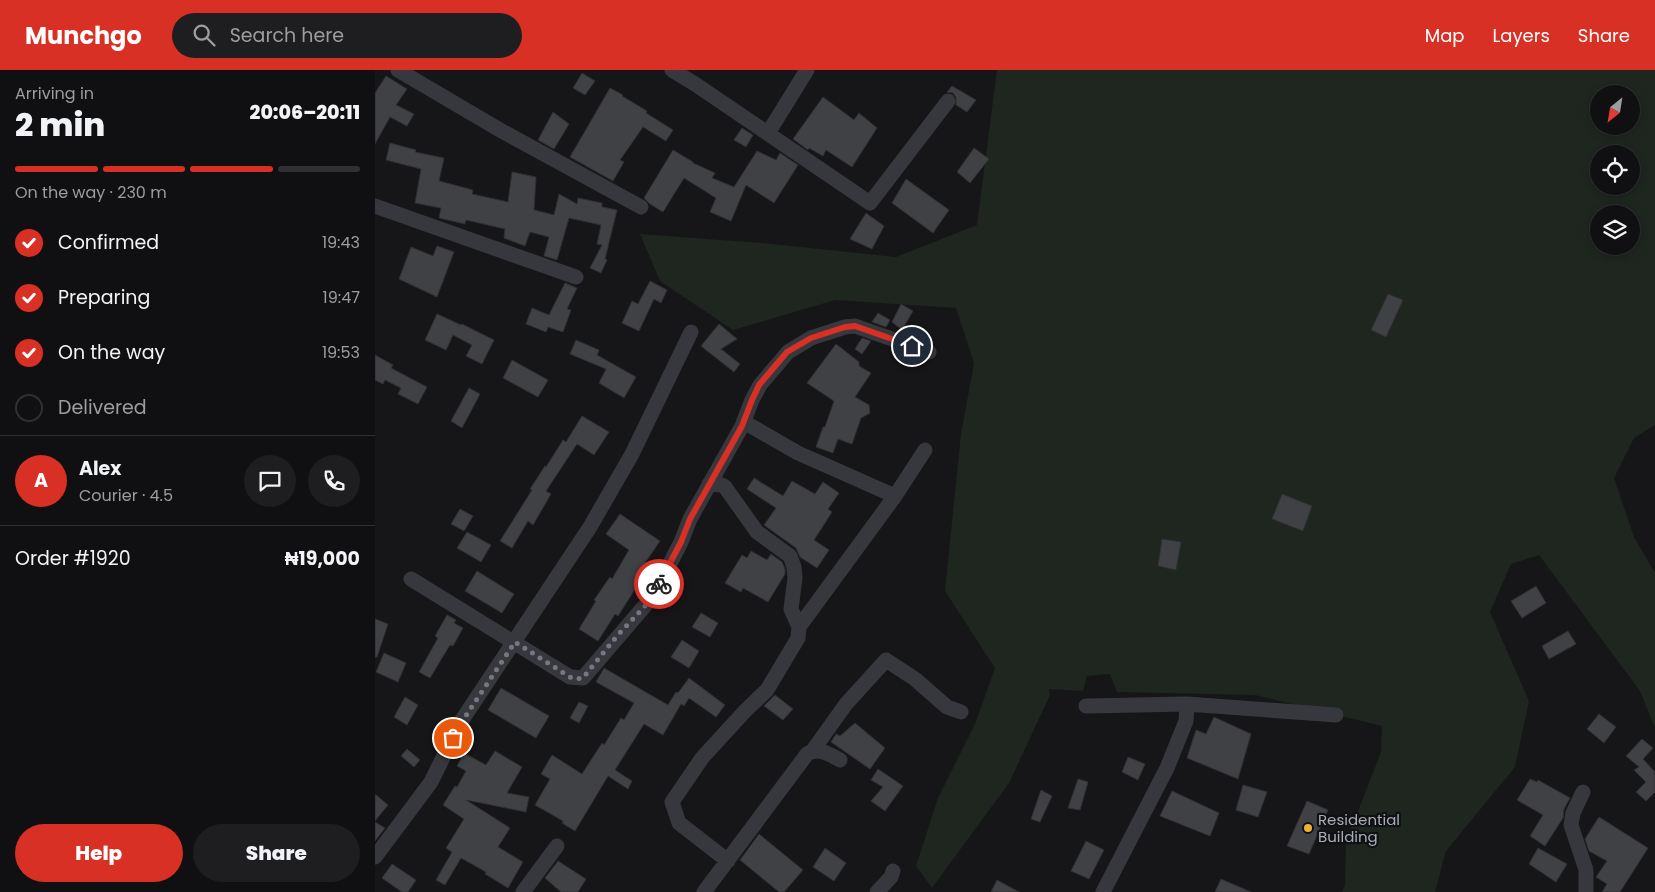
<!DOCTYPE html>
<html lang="en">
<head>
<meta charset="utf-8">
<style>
  body { margin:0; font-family:Poppins,sans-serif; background:#1e1e20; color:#f1f3f6; height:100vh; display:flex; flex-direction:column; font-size:19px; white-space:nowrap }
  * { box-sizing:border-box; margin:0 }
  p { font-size:16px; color:#9c9d9f }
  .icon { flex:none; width:28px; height:28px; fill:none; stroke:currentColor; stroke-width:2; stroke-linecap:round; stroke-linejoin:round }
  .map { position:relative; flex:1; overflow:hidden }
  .panel { display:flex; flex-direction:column; background:#101012; width:375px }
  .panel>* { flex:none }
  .needle { width:32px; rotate:210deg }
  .controls { position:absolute; left:1215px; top:15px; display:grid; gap:10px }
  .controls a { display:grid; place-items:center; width:50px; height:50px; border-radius:50%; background:#101012; box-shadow:0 2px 8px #0003,0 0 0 1px #303032; font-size:25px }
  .pin { position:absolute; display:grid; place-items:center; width:42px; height:42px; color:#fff; margin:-21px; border:2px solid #fff; border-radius:50%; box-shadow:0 1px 5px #0007 }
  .courier { position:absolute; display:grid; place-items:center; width:50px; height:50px; margin:-25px; border:4px solid #d93025; border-radius:50%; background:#fff; color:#222; box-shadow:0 1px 6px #0007 }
  .summary em { font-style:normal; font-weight:800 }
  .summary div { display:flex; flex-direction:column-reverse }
  .summary { display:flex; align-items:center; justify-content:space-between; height:85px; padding:0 15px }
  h1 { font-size:32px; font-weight:800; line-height:38px }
  .bar { display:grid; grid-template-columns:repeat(4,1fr); gap:8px 5px; align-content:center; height:60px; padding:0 15px }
  .bar i { height:6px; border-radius:4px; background:#303032 }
  .bar .active { background:#d93025 }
  .bar p { grid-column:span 4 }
  .line { display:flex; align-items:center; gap:12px; padding:0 15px; border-top:1px solid #303032 }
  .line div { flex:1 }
  .round { display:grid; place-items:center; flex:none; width:52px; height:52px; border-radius:26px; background:#1e1e20 }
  ol { padding:0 15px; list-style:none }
  li { display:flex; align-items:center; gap:15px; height:55px }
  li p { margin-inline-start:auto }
  li .icon { padding:5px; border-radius:50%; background:#d93025; color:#fff; stroke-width:4 }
  li:last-child { color:#9c9d9f }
  li i { width:28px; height:28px; border:2px solid #303032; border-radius:50% }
  .primary-button { display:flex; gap:10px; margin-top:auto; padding:10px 15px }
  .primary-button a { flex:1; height:58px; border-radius:30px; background:#d93025; color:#fff; font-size:20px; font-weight:800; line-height:58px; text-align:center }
  .primary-button a+a { background:#1e1e20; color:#f1f3f6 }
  header { display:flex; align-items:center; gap:30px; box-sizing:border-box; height:70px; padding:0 25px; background:#d93025; color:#fff }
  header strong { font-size:24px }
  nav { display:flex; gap:28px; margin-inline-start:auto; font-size:18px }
  .search { width:350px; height:45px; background:#1e1e20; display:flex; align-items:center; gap:12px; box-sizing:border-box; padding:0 18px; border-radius:28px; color:#9c9d9f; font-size:19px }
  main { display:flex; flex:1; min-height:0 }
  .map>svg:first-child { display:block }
  .green { fill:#1e261f; fill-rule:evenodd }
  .building { fill:#404145; stroke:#303034 }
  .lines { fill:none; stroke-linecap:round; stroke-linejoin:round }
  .minor { stroke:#37383d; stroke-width:15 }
  .done { stroke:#757880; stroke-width:5; stroke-dasharray:0 9 }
  .route { stroke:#d93025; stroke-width:6 }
  .poi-dot { fill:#f2b134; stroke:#111113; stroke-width:2 }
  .labels { text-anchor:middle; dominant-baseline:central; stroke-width:4.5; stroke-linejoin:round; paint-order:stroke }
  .poi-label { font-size:15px; fill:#a8adb8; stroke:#111113; text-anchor:start }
</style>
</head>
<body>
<header>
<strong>Munchgo</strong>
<div class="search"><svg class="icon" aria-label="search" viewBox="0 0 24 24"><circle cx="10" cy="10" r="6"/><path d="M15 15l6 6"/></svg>Search here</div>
<nav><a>Map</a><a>Layers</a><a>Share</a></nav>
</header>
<main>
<section class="panel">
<div class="summary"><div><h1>2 min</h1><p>Arriving in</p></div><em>20:06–20:11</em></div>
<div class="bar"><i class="active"></i><i class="active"></i><i class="active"></i><i></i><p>On the way · 230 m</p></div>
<ol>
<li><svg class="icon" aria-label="check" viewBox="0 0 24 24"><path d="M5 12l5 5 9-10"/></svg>Confirmed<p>19:43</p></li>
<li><svg class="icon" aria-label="check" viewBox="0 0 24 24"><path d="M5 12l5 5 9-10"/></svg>Preparing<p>19:47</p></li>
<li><svg class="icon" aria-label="check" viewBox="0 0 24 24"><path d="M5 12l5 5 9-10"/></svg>On the way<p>19:53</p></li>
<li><i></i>Delivered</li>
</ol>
<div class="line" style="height:90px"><b class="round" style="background:#d93025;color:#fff">A</b><div><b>Alex</b><p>Courier · 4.5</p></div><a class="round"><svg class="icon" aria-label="chat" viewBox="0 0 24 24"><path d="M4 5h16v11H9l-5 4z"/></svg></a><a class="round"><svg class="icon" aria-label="phone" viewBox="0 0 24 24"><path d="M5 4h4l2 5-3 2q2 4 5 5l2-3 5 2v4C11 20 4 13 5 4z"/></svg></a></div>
<div class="line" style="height:65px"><div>Order #1920</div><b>₦19,000</b></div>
<div class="primary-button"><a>Help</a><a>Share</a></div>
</section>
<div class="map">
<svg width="1280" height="822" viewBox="0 0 1280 822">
  <rect width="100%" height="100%" fill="#161618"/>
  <!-- green -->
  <path class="green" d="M622,0H1280V355L1259,368L1239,408L1259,467L1280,503V658L1265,621L1164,485L1136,494L1115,542L1154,631L1140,697L1071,781L1060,822H967L970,815L971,772L1006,682L1007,656L880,625L742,622L735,604L712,606L708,621L674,619L675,625L634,713L557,818L541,796L563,728L600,654L620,598L570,521L586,364L599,293L581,238L460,230L358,260L285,211L265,164L386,173L521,187L602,155ZM1224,24H1256V56H1224ZM1224,84H1256V116H1224ZM1224,144H1256V176H1224Z"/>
  <!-- building -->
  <path class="building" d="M207,3L220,11L210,25L198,18Z
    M11,6L32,19L21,35L39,44L32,56L15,47L0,74V23Z
    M577,16L601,30L592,42L581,35V27L578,23L572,22Z
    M235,18L248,25L247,26L272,41L271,43L298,60L291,71L268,57L245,90L249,92L238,111L195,87Z
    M448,27L479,50L484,43L502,58L477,97L451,80L448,86L434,78L433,80L418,69Z
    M178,42L194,54L179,79L163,70Z
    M367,58L378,65L371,77L359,70Z
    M15,73L41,80L40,82L69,88L64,111L98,120L97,124L133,132L137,102L161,107L159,140L179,145L184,124L202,134L203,128L227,133V137L242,140L230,189L232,190L226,203L215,198L227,175L222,174L226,155L194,148L182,190L169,186L174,167L155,162L150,176L129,168L130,159L91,150L90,154L64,148L66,138L40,133L46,99L11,90Z
    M599,78L614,89L595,113L582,102Z
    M298,80L318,92V93L340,103L337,108L359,117L382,81L401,90L405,83L423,95L399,133L371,115L356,151L335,142L341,128L309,108L288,142L275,134L269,128Z
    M531,109L574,140L558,163L517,133Z
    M491,143L509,156L497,179L475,169Z
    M62,176L79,182L62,227L24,209L36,177L58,186Z
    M275,211L292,220L286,233L279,229L264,261L247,253L257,231L263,234Z
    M190,213L202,218L192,239L196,240L188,262L173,257L171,262L151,254L157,238L174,245Z
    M1013,224L1028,230L1011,267L996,260Z
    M526,234L538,241L527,260L517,252Z
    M503,243L515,250L511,257L497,252Z
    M62,244L86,255L87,254L119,270L107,294L91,286L97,275L78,265L71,280L50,270Z
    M344,254L362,269L346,279L365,294L359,302L326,276Z
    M487,268L496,271L487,284L480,279Z
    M201,270L224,280L222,285L261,307L249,328L224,313L231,299L195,284Z
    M461,274L484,292V296L496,303L480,327L494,335L495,343L486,348L477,374L463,369L458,383L441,377L448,357H450L459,331L432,313Z
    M0,285L18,295L16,298L52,317L43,334L23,324L26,318L10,310L8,314L0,310Z
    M137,290L173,310L163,327L128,308Z
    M94,318L105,324L87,358L76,351Z
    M207,346L234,362L219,385L202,374L171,421L176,424L158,455L153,451L137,478L125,471L157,420L155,419L170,396L171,397L188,370L191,372Z
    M379,408L408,426L417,411L440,424L448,412L464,423L453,439L457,442L439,470L454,480L442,498L425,487L421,478L389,455L401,438L372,419Z
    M907,424L937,436L928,461L897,449Z
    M85,439L98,446L89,461L76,454Z
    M245,444L285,471L270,493L277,497L266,515L264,513L243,546L240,544L223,571L204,559L221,531L219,530L235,507L237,509L254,480L231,464Z
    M92,462L116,475L106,492L82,478Z
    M787,469L806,472L801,500L783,496Z
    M376,481L392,490L396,484L407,492L410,499V504L393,532L368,518L366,522L350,513L367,485L372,488Z
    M102,501L139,524L127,543L90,521Z
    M1161,516L1171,533L1147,548L1136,531Z
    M326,543L343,553L335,567L317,557Z
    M72,545L81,550L79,553L88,558L78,576L75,575L55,608L44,602L63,568L60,566Z
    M0,549L13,554L2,587H0Z
    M1193,561L1201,574L1174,589L1167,576Z
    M307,570L324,581L314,598L296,587Z
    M9,583L31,593L23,612L1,602Z
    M229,598L293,635L301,622L303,623L314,608L350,635L341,647L314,628L309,636L306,634L288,665L269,654L240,700L257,711L253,719L233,706L200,761L187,753L188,751L160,735L175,709L166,704L177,685L207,704L227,673L229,675L246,648L249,650L259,633L221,612Z
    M126,618L174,646L161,668L113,640Z
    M400,625L418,639L408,650L389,636Z
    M30,627L43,635L32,655L19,647Z
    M204,632L213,636L204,653L195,648Z
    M1224,644L1241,657L1229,673L1212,659Z
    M839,647L876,664L863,709L812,688L821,660L831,664Z
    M480,653L510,678L495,699L456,672L461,664L465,666Z
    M1267,669L1278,678L1268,689L1280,702L1278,704L1280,703V722L1271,731L1261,722L1271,712L1259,700L1264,697L1251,686Z
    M32,679L45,690L39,697L26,686Z
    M120,681L147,697L132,723L154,727L151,742L91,730L135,758L123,777L148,792L133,818L110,804L111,802L86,788L70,815L61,810L77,782L71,778L89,749L68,735L80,716L82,717L91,701L82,696L89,683L111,695Z
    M753,687L770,694L763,710L747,702Z
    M503,699L528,716L510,741L496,731L508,717L496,710Z
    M703,709L713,712L705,740L693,738Z
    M1155,709L1162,712L1163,710L1195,728L1189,739L1188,748L1170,776L1155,766L1168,745L1142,730Z
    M868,715L892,722L883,747L861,740Z
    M666,720L677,726L665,752L656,749Z
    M797,721L844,743L835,766L785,746Z
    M0,724L13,735L0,751Z
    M932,731L953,740L934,784L912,776Z
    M1224,747L1273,778L1245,822H1227L1232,814L1221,807L1232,791L1214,781L1210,769Z
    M0,752L10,758L0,771Z
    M384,764L428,800L409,822H404L365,790Z
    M711,771L729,780L714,809L696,801Z
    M450,778L471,793L459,811L438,797Z
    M1163,778L1192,794L1181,812L1154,794Z
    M183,791L211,809L203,822H186L170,808Z
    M17,794L41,810L33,822H27L7,808Z
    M846,809L876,822H840Z
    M622,810L644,822H616Z"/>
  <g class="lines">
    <!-- minor -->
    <path class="minor" d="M23,0L125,60L266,137
      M297,0L320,14L495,133L573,31
      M393,63L432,0
      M0,136L201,207
      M369,352L423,383L520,426L424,557
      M334,414L347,415L350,417L382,462L415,486L419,497L420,508L416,539L424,557L423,568L392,620L370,641L327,688L297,732L304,753L353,791
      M520,426L550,380
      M36,509L195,607L208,608L279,525L306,472L315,449L367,356L377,330L385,315L413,282L436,268L470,257L480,256L554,282
      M711,636L812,634L961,645
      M438,680L471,634L511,590L540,609L572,637L586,642
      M1208,722L1198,743L1196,755L1211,800V822
      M0,787L56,712L85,653L215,457L257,384L316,262
      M148,822L182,776
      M329,822L432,684C443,677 454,684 465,690
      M502,822L516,807L518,801
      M728,822L792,698L811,651L812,634"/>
  </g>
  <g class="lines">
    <!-- done -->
    <path class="done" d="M78,668L86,653L140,572L195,607L200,609L208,608L242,566L271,535L284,514"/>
    <!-- route -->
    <path class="route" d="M284,514L306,472L315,449L367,356L377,330L384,315L412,282L436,268L470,257L480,256L537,276"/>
  </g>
  <!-- markers -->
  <circle class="poi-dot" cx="933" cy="758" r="5"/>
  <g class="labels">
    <!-- poi labels -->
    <g class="poi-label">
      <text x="943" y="749">Residential<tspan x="943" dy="17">Building</tspan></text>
    </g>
  </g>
</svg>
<div class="controls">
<a><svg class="needle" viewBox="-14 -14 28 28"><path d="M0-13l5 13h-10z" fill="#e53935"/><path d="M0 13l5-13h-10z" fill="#9c9d9f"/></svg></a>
<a><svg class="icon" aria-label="locate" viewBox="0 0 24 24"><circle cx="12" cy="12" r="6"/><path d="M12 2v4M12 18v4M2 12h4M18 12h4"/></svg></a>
<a><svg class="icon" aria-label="layers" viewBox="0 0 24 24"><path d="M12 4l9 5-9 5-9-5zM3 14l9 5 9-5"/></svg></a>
</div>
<div class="pin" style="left:78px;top:668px;background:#ea580c"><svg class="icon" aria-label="bag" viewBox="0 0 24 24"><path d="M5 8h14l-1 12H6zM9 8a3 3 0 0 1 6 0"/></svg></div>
<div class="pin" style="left:537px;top:276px;background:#1f2937"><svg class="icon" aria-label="home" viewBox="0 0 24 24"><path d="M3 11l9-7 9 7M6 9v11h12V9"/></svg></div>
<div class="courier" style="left:284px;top:514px"><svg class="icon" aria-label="bike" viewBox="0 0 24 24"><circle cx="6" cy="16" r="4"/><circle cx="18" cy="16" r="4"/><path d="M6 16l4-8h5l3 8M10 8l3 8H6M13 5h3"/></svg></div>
</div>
</main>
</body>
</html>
